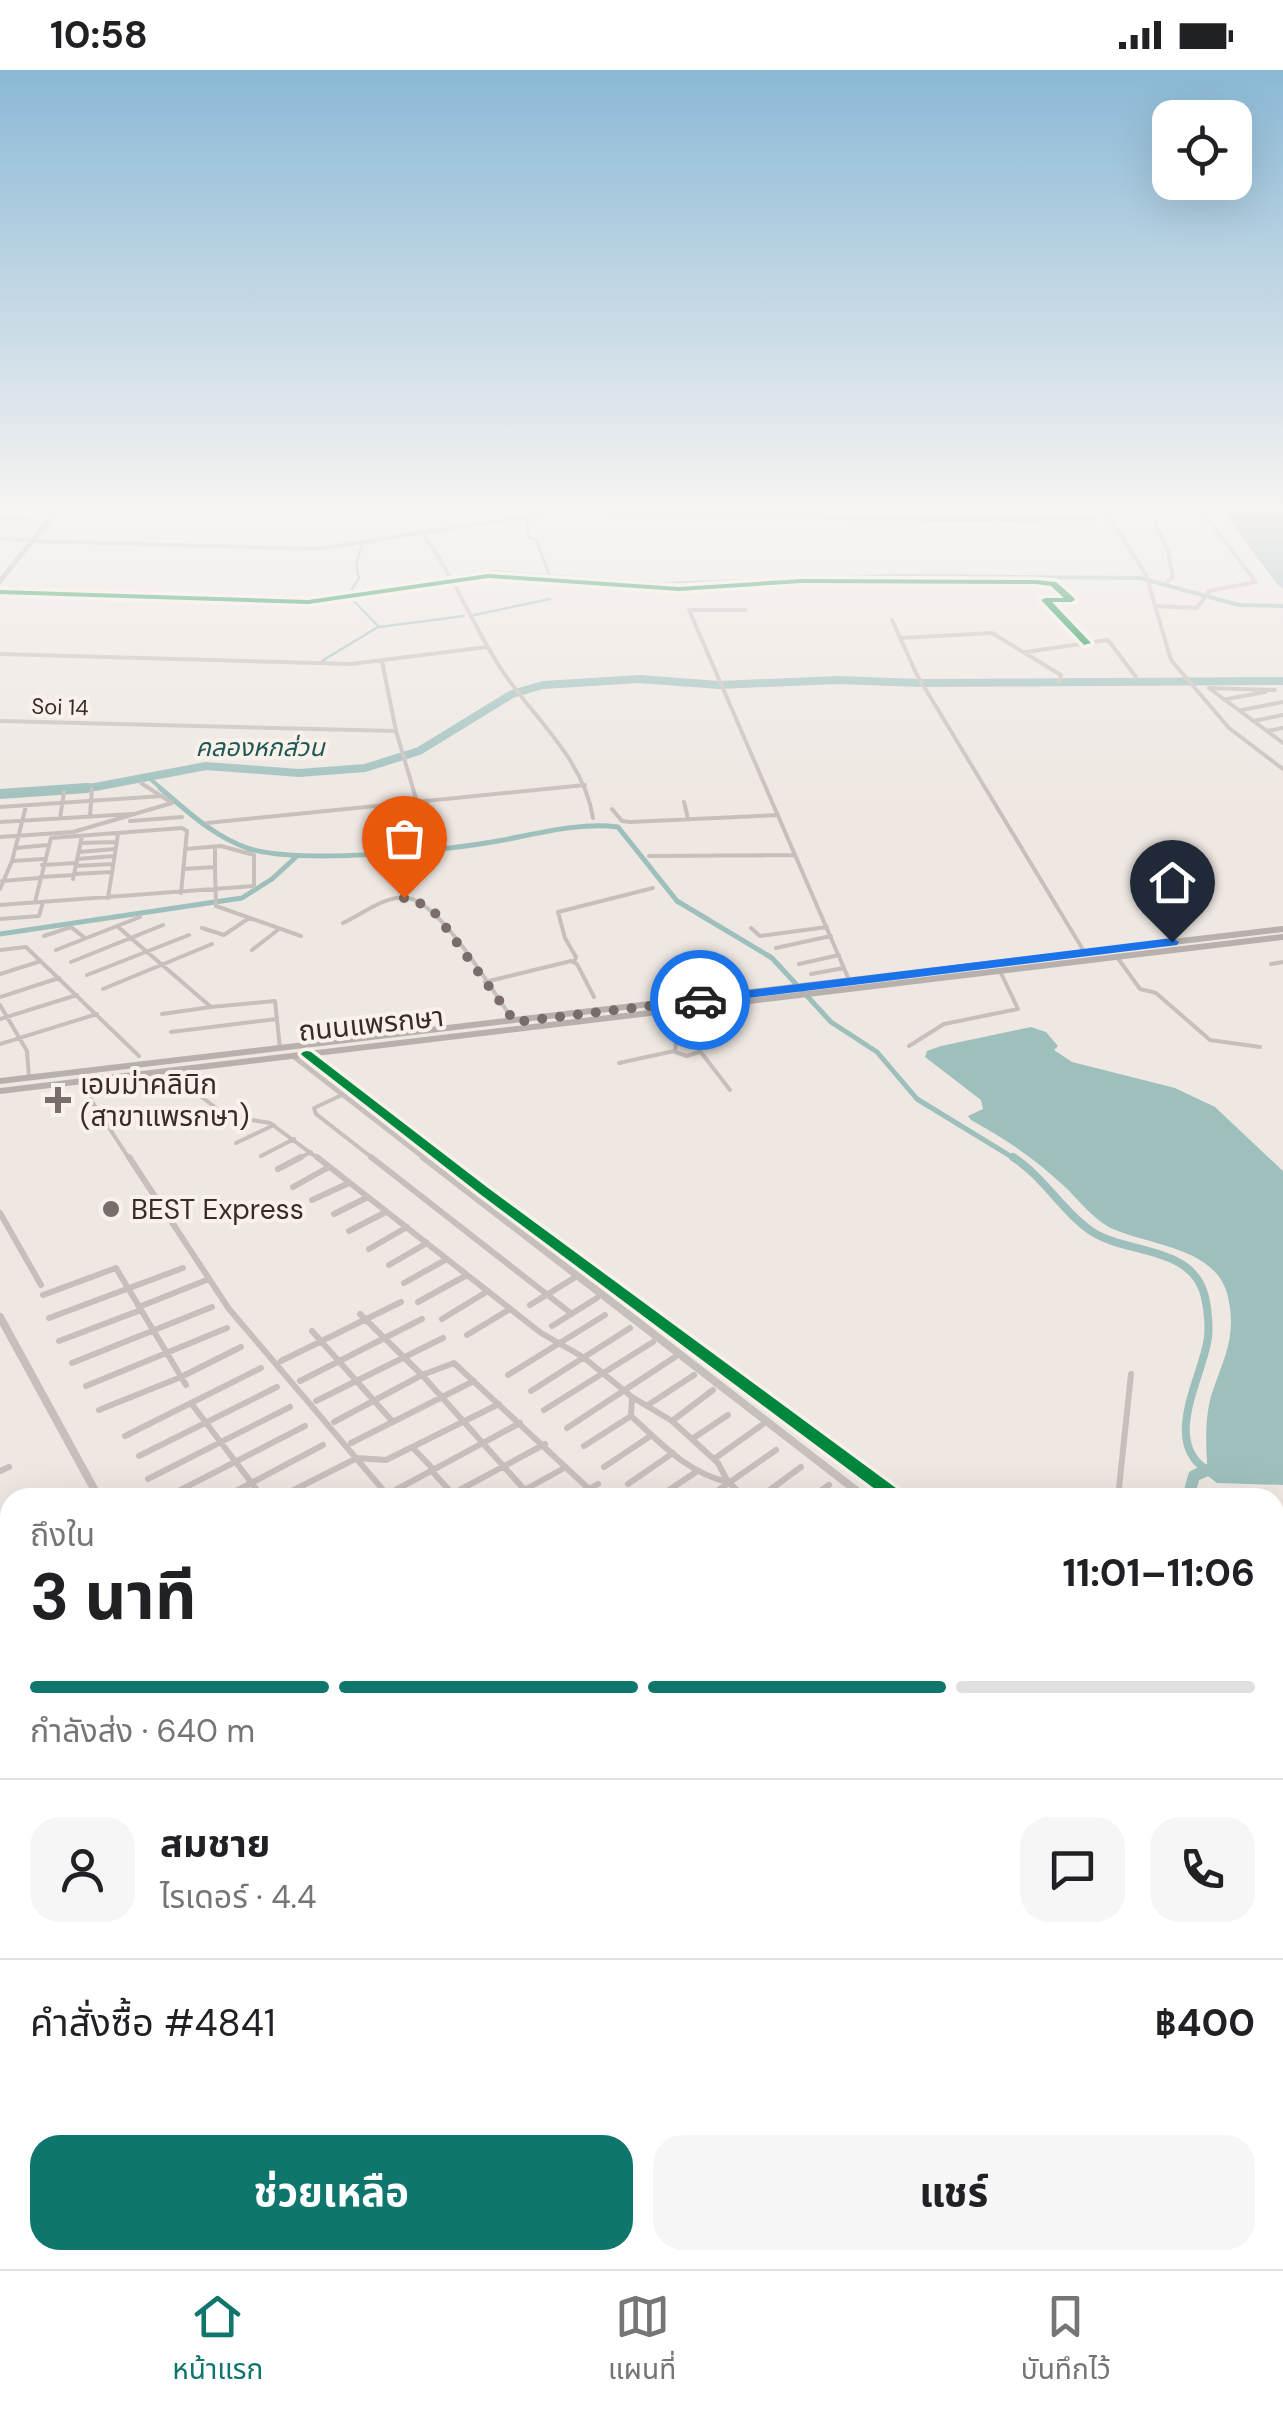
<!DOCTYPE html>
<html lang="th">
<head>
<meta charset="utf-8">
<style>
  body { margin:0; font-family:"DM Sans","Noto Sans Thai",sans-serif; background:#f6f6f6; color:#202124; height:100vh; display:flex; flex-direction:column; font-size:38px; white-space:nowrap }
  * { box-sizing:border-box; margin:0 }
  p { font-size:32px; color:#757577 }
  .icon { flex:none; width:55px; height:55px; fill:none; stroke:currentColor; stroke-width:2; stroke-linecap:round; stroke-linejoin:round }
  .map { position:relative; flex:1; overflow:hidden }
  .panel { position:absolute; left:0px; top:1418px; width:1285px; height:782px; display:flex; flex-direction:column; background:#fff; border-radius:30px 30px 0 0; box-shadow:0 10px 40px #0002 }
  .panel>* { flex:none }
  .fabs { position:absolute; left:1152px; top:30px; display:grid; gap:20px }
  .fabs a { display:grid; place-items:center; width:100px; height:100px; border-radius:20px; background:#fff; box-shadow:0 10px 40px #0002; font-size:50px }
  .pin { position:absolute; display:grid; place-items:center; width:85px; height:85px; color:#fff; margin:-102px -42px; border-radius:50% 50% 50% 0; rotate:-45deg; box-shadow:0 0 10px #0007 }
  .pin .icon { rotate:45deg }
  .courier { position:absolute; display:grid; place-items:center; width:100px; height:100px; margin:-50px; border:8px solid #1a73e8; border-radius:50%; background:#fff; color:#222; box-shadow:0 2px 12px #0007 }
  .headline em { font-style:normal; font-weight:700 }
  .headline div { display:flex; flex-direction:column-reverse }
  .headline { display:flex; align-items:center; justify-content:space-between; height:170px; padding:0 30px }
  h1 { font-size:65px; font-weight:700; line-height:75px }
  .bar { display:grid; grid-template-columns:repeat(4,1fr); gap:15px 10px; align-content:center; height:120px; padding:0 30px }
  .bar i { height:12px; border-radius:8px; background:#e0e0e0 }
  .bar .active { background:#0f766e }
  .bar p { grid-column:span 4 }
  .line { display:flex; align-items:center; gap:25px; padding:0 30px; border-top:2px solid #e0e0e0 }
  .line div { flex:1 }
  .round { display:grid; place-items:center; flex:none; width:105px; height:105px; border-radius:30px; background:#f6f6f6 }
  .button { display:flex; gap:20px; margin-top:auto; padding:20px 30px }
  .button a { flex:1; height:115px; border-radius:30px; background:#0f766e; color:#fff; font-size:40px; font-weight:700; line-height:115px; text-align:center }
  .button a+a { background:#f6f6f6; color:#202124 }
  .status { display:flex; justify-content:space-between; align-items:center; height:70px; padding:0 50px; background:#fff; direction:ltr }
  .status svg { height:28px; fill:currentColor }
  .menu { display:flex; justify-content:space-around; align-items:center; height:140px; border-top:2px solid #e0e0e0; background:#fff; font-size:28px; color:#757577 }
  .menu a { display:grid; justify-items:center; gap:5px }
  .menu .active { color:#0f766e }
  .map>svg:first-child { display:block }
  .water { fill:#9ec0bc }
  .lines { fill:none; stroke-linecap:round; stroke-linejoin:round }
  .stream { stroke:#9ec0bc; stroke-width:2.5 }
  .canal-far2 { stroke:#9ec0bc; stroke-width:4 }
  .canal-far1 { stroke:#9ec0bc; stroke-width:5 }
  .canal { stroke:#9ec0bc; stroke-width:8 }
  .river-far3 { stroke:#9ec0bc; stroke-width:8 }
  .river-far2 { stroke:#9ec0bc; stroke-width:10 }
  .river-far1 { stroke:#9ec0bc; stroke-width:12 }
  .river { stroke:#9ec0bc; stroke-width:16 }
  .minor-far2 { stroke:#c7bfbb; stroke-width:4 }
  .minor-far1 { stroke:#c7bfbb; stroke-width:6 }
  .minor { stroke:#c7bfbb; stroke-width:8 }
  .tertiary-far2 { stroke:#c7bfbb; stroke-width:5 }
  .tertiary-far1 { stroke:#c7bfbb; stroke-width:8 }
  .tertiary { stroke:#c7bfbb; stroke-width:9 }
  .secondary-far1 { stroke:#b8b0ac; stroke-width:5 }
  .secondary { stroke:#b8b0ac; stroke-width:6 }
  .cycleway-casing { stroke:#faf1ea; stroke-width:7 }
  .cycleway { fill:#00873e; fill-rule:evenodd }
  .route { fill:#1a73e8 }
  .done { stroke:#786d6a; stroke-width:10; stroke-dasharray:0 18 }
  .poi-dot { fill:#786d6a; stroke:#faf1ea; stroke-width:4 }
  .labels { text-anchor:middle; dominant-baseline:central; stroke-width:8; stroke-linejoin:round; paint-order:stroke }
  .far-street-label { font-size:22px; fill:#382c29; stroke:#faf1ea }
  .far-water-label { font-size:25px; font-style:italic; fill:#1f5957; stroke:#faf1ea }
  .street-label { font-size:28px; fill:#382c29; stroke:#faf1ea }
  .poi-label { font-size:28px; fill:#382c29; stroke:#faf1ea; text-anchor:start }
</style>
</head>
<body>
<div class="status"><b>10:58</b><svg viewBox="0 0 49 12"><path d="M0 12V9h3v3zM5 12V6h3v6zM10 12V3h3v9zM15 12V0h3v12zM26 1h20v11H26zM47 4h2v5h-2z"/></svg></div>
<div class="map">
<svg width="1283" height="2199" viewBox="0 0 1283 2199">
  <rect width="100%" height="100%" fill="#eee7e2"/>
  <!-- water -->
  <path class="water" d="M1219,435H1283V519L1277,514Z
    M1031,957L1046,962L1058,976L1054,980L1072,992L1175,1018L1215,1037L1283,1101V1415L1217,1413L1208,1406C1206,1379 1204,1349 1212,1323C1224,1288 1237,1266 1228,1227C1217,1176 1147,1176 1109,1157C1091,1147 1079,1130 1064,1116C1035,1089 1006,1069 971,1050L968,1046L983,1039L981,1030L925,987L927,981L941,976Z
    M1283,1683V2196L1076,2199L1071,2190H1275V1685Z"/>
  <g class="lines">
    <!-- stream -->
    <path class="stream" d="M526,447L529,467L536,470L550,507
      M823,448L855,449
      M861,449L915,450
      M921,450L992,451
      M998,451H1039
      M348,525L359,508L356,495L362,474
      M351,528L379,557L464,546
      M474,545L550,529
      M322,591L378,557"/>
    <!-- canal-far2 -->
    <path class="canal-far2" d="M467,505L494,502L657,514L900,506L1140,508L1239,535L1283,536
      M148,707L163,720"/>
    <!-- canal-far1 -->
    <path class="canal-far1" d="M160,718C187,741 213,766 247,778C299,795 441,781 498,771C537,764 578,752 618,757L677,831L772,888L831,952L877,982L917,1029L1017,1090
      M0,864L242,828L272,809L296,787"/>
    <!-- canal -->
    <path class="canal" d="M1013,1087C1043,1106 1062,1141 1091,1161C1127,1185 1193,1175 1205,1227C1208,1240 1210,1261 1207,1273C1200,1311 1163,1373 1207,1400"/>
    <!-- river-far3 -->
    <path class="river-far3" d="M923,613L1283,611
      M53,720L95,717L206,696L299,703L365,698L419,681L512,624L543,615L639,609L719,615L837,610L921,613"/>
    <!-- river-far2 -->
    <path class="river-far2" d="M0,724L87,718"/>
    <!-- river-far1 -->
    <path class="river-far1" d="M1188,1428L1194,1406L1207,1400L1220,1401"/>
    <!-- river -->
    <path class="river" d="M0,1733L10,1729
      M511,2190L519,2199"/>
    <!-- minor-far2 -->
    <path class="minor-far2" d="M1102,435L1146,505L1171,590L1229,658L1283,699
      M1147,435L1168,482L1173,507L1168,511
      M0,449L35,450
      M422,463C449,498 472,552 496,591C528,644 583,685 593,748
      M0,469L32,470
      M31,471L317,479L544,444L1093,449
      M0,522L308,532L488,506L679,519L801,511L1036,512L1053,514L1071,530H1045L1087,573
      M1155,536L1197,538L1209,521L1256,512L1197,435
      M745,540H689L850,912
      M892,550L917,605L1085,883
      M900,568L992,563L1061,605L1059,612
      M1026,582L1108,570L1136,607
      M0,584L351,594L487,577
      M382,591L396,661L417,732
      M1275,620L1209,618L1283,673
      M1227,629L1265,622
      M1242,640L1283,632
      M0,651L396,661
      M1253,651L1283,645
      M1267,661L1283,658
      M684,732L688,749
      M0,737L162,726
      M612,739L622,751L630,752L778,745
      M90,746L92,719
      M60,748L64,722
      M130,751L182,747
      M0,752L132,744
      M207,753L585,715
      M0,767L73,762L172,733L141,713
      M81,773L116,772
      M215,777V797
      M16,778L48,775
      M79,782L115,779
      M649,786L795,785
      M77,789L114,786
      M12,791L43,789
      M42,795L77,793
      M76,796L113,794
      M183,799L215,797L216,836L301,866
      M74,804L111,802
      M40,807L74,805
      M73,809L82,766
      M2,811L39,808
      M0,819L12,791L26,736
      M108,828L118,764
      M35,832L51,768L182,758L187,761L181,823
      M0,835L254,816V785L221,776L185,779
      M0,849L39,846L43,832
      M343,853C361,845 387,824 408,828C442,834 493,922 513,950
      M117,856L211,937L275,931L280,978
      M202,858L224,865L249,848
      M751,858L760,866L827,857
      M44,866L71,857L85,868
      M776,878L831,866
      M0,880L26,877L139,986
      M56,880L140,847
      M252,880L279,859
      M1117,887L1140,919L1156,923L1210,970L1260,977
      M71,892L163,855
      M574,892L576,887L565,868L558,842L653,818
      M799,894L839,885
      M1271,894L1283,892
      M0,904L41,891
      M811,904L844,898
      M87,905L189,865
      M485,912L571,891L577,894L594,927
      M103,919L212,874
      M0,927L59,908
      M0,935L27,981L29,1008
      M666,942L681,970
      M162,944L211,937
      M0,949L77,925
      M171,962L277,949
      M689,969L700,974L699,982L687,986L675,982L676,972Z
      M0,974L97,944
      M909,976L944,954L1018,939L1000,901
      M700,981L730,1020
      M619,993L674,981
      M168,1002L227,1046L270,1053L320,1090
      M92,1010L91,1030L130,1090
      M342,1025L314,1038L316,1044L375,1090
      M236,1073L274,1055
      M261,1086L294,1069
      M296,1090L311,1082"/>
    <!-- minor-far1 -->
    <path class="minor-far1" d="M129,1087L229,1239L390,1428
      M317,1087L541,1263L583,1287L632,1327L672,1351L718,1393L728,1412L746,1428
      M371,1087L572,1244
      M278,1099L301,1087
      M293,1117L329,1097
      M312,1130L349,1113
      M0,1143L41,1215
      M334,1144L368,1127
      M349,1161L386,1142
      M369,1179L407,1157
      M389,1195L427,1173
      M404,1213L447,1189
      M43,1225L116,1198L186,1315
      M418,1232L467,1205
      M530,1235L574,1208
      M139,1237L209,1209
      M360,1244L422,1305L532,1428
      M49,1248L183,1198
      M442,1249L488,1221
      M552,1256L597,1228
      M312,1261L393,1352
      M467,1265L510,1239
      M59,1271L141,1240
      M281,1291L401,1232
      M72,1293L212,1237
      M508,1305L605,1245
      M300,1311L422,1249
      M86,1316L227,1258
      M531,1321L630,1258
      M632,1327L631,1346C661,1373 687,1403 728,1412
      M316,1331L443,1268
      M191,1333L263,1428
      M648,1335L694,1305
      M99,1340L181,1307L241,1277
      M544,1340L653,1272
      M672,1351L713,1320
      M334,1352L422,1305L454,1293L589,1419
      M567,1358L675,1287
      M125,1366L261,1298
      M692,1369L728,1345
      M351,1373L474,1311
      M584,1376L631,1346
      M413,1378L434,1400
      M139,1386L277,1317
      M714,1389L762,1355
      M604,1397L652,1365
      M0,1401L9,1397
      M432,1401L456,1428
      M148,1409L290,1337
      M628,1414L673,1383
      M392,1422L520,1353
      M165,1428L305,1356
      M223,1428L323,1375
      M278,1428L357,1388L386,1390L499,1334
      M332,1428L344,1421
      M445,1428L545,1374
      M510,1428L566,1397
      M573,1428L598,1414
      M657,1428L696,1402
      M707,1428L776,1380
      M759,1428L801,1397
      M810,1428L829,1415
      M1118,1428L1131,1304
      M0,1493L10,1512"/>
    <!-- minor -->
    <path class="minor" d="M0,1639L10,1635
      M1275,1675L1283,1672
      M768,2199L791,2190"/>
    <!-- tertiary-far2 -->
    <path class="tertiary-far2" d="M307,984L444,1090
      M293,986L427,1090"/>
    <!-- tertiary-far1 -->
    <path class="tertiary-far1" d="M424,1087L866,1428
      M440,1087L899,1428
      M0,1247L99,1428"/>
    <!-- tertiary -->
    <path class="tertiary" d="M455,2190L462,2199
      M1036,2199L1037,2190"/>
    <!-- secondary-far1 -->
    <path class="secondary-far1" d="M0,511L61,435"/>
    <!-- secondary -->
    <path class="secondary" d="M0,1011L1283,859
      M0,1021L1283,867"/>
    <defs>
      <path id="cycleway" d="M488,504L679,517L801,509L1036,510L1056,512L1074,528L1075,530L1071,532H1052L1091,573L1084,575L1041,530L1045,528H1064L1051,516L1036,514L801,513L679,521L488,508L308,534L0,524V520L308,530Z
        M307,981L311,982L488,1118L904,1424L906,1428H887L480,1124L303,986L301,984L303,982Z"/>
    </defs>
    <!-- cycleway casing -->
    <use href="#cycleway" class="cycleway-casing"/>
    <!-- cycleway -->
    <use href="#cycleway" class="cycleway"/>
  </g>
  <!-- sky -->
  <linearGradient id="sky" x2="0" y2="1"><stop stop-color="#8ab9d6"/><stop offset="0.59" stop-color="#f7f4f2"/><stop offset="1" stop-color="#f7f4f2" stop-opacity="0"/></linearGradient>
  <rect width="1283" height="743" fill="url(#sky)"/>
  <!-- route -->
  <path class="route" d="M1172,868L1179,872L1177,875L700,934L693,930L700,926Z"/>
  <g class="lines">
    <!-- done -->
    <path class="done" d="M404,828H412L436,844L515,952L700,930"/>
  </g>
  <!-- markers -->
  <g class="poi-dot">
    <path d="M53 1015h10v10h10v10h-10v10h-10v-10h-10v-10h10z"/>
    <circle cx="111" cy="1139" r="10"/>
  </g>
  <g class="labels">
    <!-- far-street labels -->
    <g class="far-street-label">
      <text transform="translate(60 637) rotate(2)">Soi 14</text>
    </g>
    <!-- far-water labels -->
    <g class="far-water-label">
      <text x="260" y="677">คลองหกส่วน</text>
    </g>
    <!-- street labels -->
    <g class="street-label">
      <text transform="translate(371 954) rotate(-6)">ถนนแพรกษา</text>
    </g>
    <!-- poi labels -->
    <g class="poi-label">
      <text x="80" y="1014">เอมม่าคลินิก<tspan x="80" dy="32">(สาขาแพรกษา)</tspan></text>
      <text x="131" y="1139">BEST Express</text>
    </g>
  </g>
</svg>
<div class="fabs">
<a><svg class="icon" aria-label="locate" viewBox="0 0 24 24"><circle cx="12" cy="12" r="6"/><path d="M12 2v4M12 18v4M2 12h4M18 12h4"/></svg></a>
</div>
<div class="pin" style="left:404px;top:828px;background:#ea580c"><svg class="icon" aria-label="bag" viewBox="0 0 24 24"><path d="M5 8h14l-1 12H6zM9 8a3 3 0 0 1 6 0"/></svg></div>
<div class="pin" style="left:1172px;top:872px;background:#1f2937"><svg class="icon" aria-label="home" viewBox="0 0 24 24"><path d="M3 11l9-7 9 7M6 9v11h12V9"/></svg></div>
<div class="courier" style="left:700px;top:930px"><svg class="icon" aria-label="car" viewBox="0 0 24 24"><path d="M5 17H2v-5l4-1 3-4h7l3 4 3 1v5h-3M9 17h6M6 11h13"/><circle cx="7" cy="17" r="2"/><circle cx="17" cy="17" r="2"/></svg></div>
<section class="panel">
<div class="headline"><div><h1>3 นาที</h1><p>ถึงใน</p></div><em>11:01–11:06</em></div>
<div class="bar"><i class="active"></i><i class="active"></i><i class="active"></i><i></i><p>กำลังส่ง · 640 m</p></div>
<div class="line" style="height:180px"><a class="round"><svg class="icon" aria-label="person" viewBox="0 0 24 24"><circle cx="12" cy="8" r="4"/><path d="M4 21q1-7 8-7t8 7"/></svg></a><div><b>สมชาย</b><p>ไรเดอร์ · 4.4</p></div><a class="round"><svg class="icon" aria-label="chat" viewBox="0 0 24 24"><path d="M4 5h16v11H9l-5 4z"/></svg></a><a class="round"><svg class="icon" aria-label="phone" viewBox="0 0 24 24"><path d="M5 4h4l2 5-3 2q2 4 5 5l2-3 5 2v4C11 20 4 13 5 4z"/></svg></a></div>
<div class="line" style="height:130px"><div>คำสั่งซื้อ #4841</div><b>฿400</b></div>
<div class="button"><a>ช่วยเหลือ</a><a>แชร์</a></div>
</section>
</div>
<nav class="menu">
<a class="active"><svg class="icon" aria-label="home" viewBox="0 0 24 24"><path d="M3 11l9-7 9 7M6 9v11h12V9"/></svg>หน้าแรก</a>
<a><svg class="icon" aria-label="map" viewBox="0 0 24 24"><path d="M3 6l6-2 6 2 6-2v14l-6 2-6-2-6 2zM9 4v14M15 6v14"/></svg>แผนที่</a>
<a><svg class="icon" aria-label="saved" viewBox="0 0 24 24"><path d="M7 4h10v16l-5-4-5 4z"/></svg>บันทึกไว้</a>
</nav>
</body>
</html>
